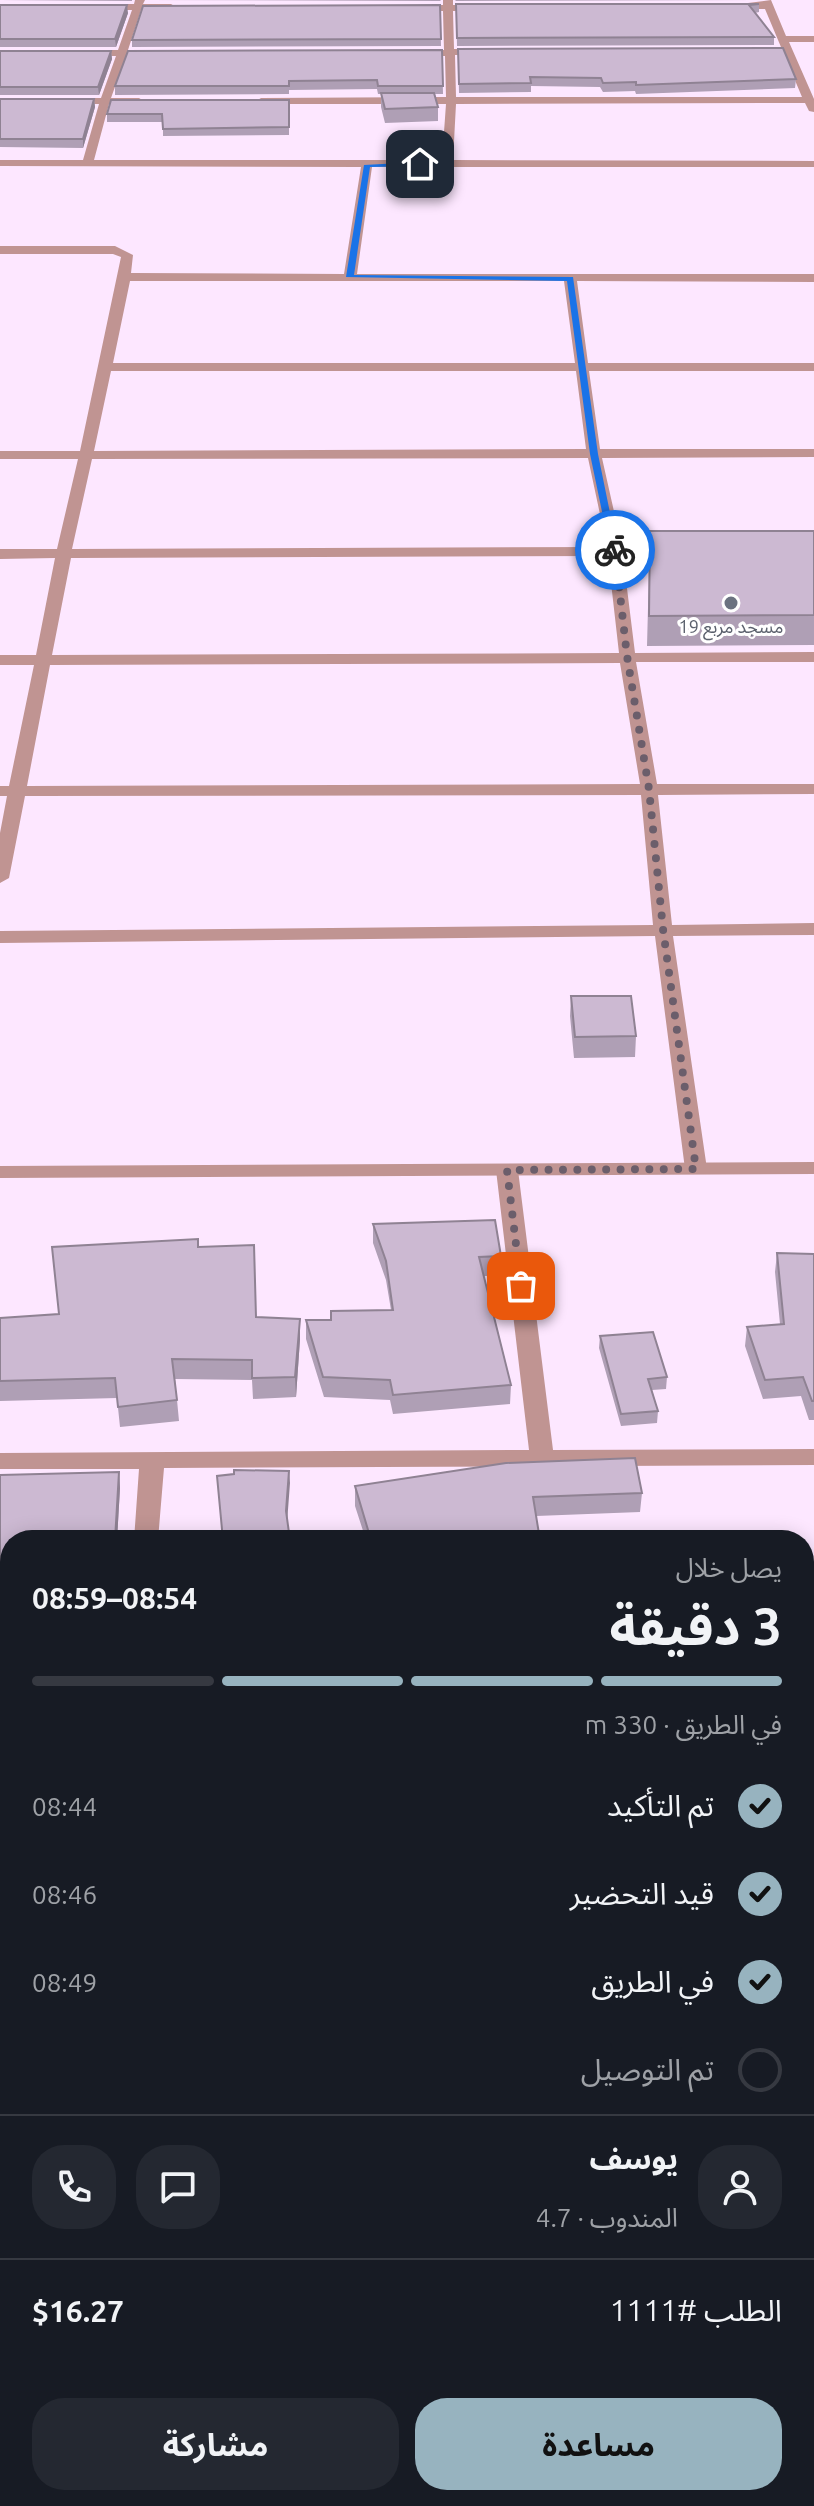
<!DOCTYPE html>
<html lang="ar">
<head>
<meta charset="utf-8">
<style>
  body { margin:0; font-family:Ubuntu,"Noto Sans Arabic",sans-serif; background:#242831; color:#f1f3f6; direction:rtl; height:100vh; display:flex; flex-direction:column; font-size:30px; white-space:nowrap }
  * { box-sizing:border-box; margin:0 }
  p { font-size:26px; color:#9ea1a6 }
  .icon { flex:none; width:44px; height:44px; fill:none; stroke:currentColor; stroke-width:2; stroke-linecap:round; stroke-linejoin:round }
  .map { position:relative; flex:1; overflow:hidden; direction:ltr }
  .panel { position:absolute; left:0px; top:1530px; width:814px; height:976px; display:flex; flex-direction:column; background:#171b24; border-radius:32px 32px 0 0; box-shadow:0 4px 20px #0003; direction:rtl }
  .panel>* { flex:none }
  .pin { position:absolute; display:grid; place-items:center; width:68px; height:68px; color:#fff; margin:-34px; border-radius:16px; box-shadow:0 4px 12px #0006 }
  .courier { position:absolute; display:grid; place-items:center; width:80px; height:80px; margin:-40px; border:6px solid #1a73e8; border-radius:50%; background:#fff; color:#222; box-shadow:0 2px 10px #0007 }
  .headline em { font-style:normal; font-weight:700 }
  .headline div { display:flex; flex-direction:column-reverse }
  .headline { display:flex; align-items:center; justify-content:space-between; height:136px; padding:0 32px }
  h1 { font-size:52px; font-weight:700; line-height:60px }
  .bar { display:grid; grid-template-columns:repeat(4,1fr); gap:12px 8px; align-content:center; height:96px; padding:0 32px }
  .bar i { height:10px; border-radius:6px; background:#363941 }
  .bar .current { background:#97b3bf }
  .bar p { grid-column:span 4 }
  .line { display:flex; align-items:center; gap:20px; padding:0 32px; border-top:2px solid #363941 }
  .line div { flex:1 }
  .round { display:grid; place-items:center; flex:none; width:84px; height:84px; border-radius:32px; background:#242831 }
  ol { padding:0 32px; list-style:none }
  li { display:flex; align-items:center; gap:24px; height:88px }
  li p { margin-inline-start:auto }
  li .icon { padding:8px; border-radius:50%; background:#97b3bf; color:#111; stroke-width:4 }
  li:last-child { color:#9ea1a6 }
  li i { width:44px; height:44px; border:4px solid #363941; border-radius:50% }
  .button { display:flex; gap:16px; margin-top:auto; padding:16px 32px }
  .button a { flex:1; height:92px; border-radius:32px; background:#97b3bf; color:#111; font-size:32px; font-weight:700; line-height:92px; text-align:center }
  .button a+a { background:#242831; color:#f1f3f6 }
  .map>svg:first-child { display:block }
  .lines { fill:none; stroke-linecap:round; stroke-linejoin:round }
  .minor { fill:#c09492; fill-rule:evenodd }
  .tertiary { fill:#c09492; fill-rule:evenodd }
  .wall { fill:#af9fb5 }
  .shaded-wall { fill:#8f8293 }
  .building { fill:#ccb9d2; stroke:#8f8293; stroke-width:2 }
  .route { fill:#1a73e8 }
  .done { stroke:#6b5e6b; stroke-width:8; stroke-dasharray:0 14.4 }
  .worship-dot { fill:#6b7280; stroke:#fff; stroke-width:3 }
  .labels { text-anchor:middle; dominant-baseline:central; stroke-width:6; stroke-linejoin:round; paint-order:stroke }
  .far-worship-label { font-size:18px; fill:#5b616d; stroke:#fff }
</style>
</head>
<body>
<div class="map">
<svg width="814" height="2506" viewBox="0 0 814 2506">
  <rect width="100%" height="100%" fill="#fde7ff"/>
  <g class="lines">
    <!-- minor -->
    <path class="minor" d="M135,0H145L143,4H171L176,7L171,10H141L128,50H155L160,53L155,56H126L111,98H139L144,101L139,104H109L94,160H442L446,104H261L256,101L261,98L446,97L445,56H413L408,53L413,50H444L443,11L410,10L413,5H443V0H453V5H487L492,8L487,11H453L454,49H487L492,52L487,55H455L456,97H802L765,9H729L724,6L771,0L786,36H814V42H789L814,99V112L809,111L805,103L456,104L453,160L814,161V167H372L357,274H814V282L577,281L588,363H814V371H589L600,449H814V457L602,458L622,547L679,546L687,551L679,556H623L635,653L814,652V662H636L657,784H814V794L658,795L672,925L814,923V935L673,936L707,1169L703,1174H689L685,1169L655,936L0,943V931L653,925L641,795L25,796L9,878L0,883V833L7,796H0V786H9L34,665H0V655H36L55,558L0,559V549H57L78,459H0V451H80L121,257L113,254H0V246H115L133,255L131,273L344,274L361,167L0,166V160H83L99,104H65L60,101L65,98H101L116,56H81L76,53L81,50H118L132,10H97L92,7L97,4H134ZM130,281H564L575,363H113ZM111,371H576L586,449L94,451ZM588,458L607,547L72,549L92,459ZM608,556L619,653L52,655L71,558ZM620,663L640,784L27,786L50,665Z
      M507,1164L518,1170L553,1450L814,1449V1465L164,1468L158,1540H134L139,1469H0V1453L529,1450L496,1170Z
      M804,1725H814V1745H804Z
      M0,1738H10V1758H0Z
      M804,2083H814V2109H804Z
      M0,2087H10V2113H0Z
      M43,2496H77L75,2506H41Z"/>
    <!-- tertiary -->
    <path class="tertiary" d="M814,1162V1174L0,1178V1166Z"/>
  </g>
  <!-- wall -->
  <path class="wall" d="M0,0H132V1Z
    M147,0H441L440,1Z
    M455,0H755L456,1Z
    M456,4H759V12L755,13L774,37V45L457,46Z
    M0,5L128,13L116,47H0Z
    M440,5L441,46L132,47V40Z
    M458,49L796,79L795,88L636,94L635,91L603,92L600,87L531,86V92L459,93Z
    M442,50L443,94H435L438,107V121L385,123L381,107V94H378L377,89L289,90V94L115,95V86Z
    M0,51H111L112,59L99,95H0Z
    M0,99H94L95,107L83,148L0,147Z
    M289,100V135L163,136V122H107V114Z
    M650,531H814V645L647,646Z
    M571,996L636,1036L635,1057L574,1058L570,1016Z
    M373,1224L501,1256L500,1276H483L511,1385L510,1404L393,1414L390,1400L324,1397L306,1339V1320H331L391,1310L386,1280L373,1243Z
    M198,1247L256,1317L300,1319V1339L296,1397L253,1399L252,1380L175,1379L179,1421L120,1427L117,1398L0,1401V1318L59,1314Z
    M777,1253L814,1254V1420H809L801,1396L763,1399L745,1346L747,1327L780,1324L775,1272Z
    M600,1336L667,1377L666,1389L652,1390L658,1411L657,1423L621,1426L599,1348Z
    M119,1472L120,1488L117,1540H10V1705H0V1475Z
    M355,1486L642,1493L640,1512L536,1516L540,1540H366L355,1506Z
    M10,1844V1998L0,1999V1845Z
    M10,2187V2280L0,2281V2188Z
    M804,2189H814V2279L804,2280Z
    M121,2496H371L372,2506H122Z
    M552,2496H604V2506H552Z
    M743,2496H804L802,2506H744Z"/>
  <!-- shaded-wall -->
  <path class="shaded-wall" d="M127,5L128,13L116,47L115,39Z
    M111,51L112,59L99,95L98,87Z
    M94,99L95,107L83,148V139Z
    M300,1319V1339L296,1397L295,1377Z
    M289,1471L290,1483L287,1523L286,1511Z
    M119,1472L120,1488L117,1540H115Z
    M10,2351V2374L0,2376V2353Z
    M28,2496H31L32,2506H28Z"/>
  <!-- building -->
  <path class="building" d="M456,4H759L749,5L774,37L457,38Z
    M0,5H127L115,39H0Z
    M440,5L441,39L132,40L143,6Z
    M783,48L796,79L636,85V82L603,83L601,78L530,77L531,83L459,84L458,49Z
    M442,50L443,86H378L377,80L289,81V86H115L128,51Z
    M0,51H111L98,87H0Z
    M381,93H434L438,107L385,109Z
    M0,99H94L83,139H0Z
    M111,100H289V127L163,129L162,114H107Z
    M650,531H814V615L649,616Z
    M571,996H631L636,1036L575,1037Z
    M495,1220L501,1256L479,1257L511,1385L393,1395L390,1380L323,1377L306,1320H331V1311L393,1310L386,1261L373,1224Z
    M198,1239V1247L254,1245L256,1317L300,1319L295,1377L252,1378V1360L172,1359L177,1400L118,1407L115,1378L0,1381V1318L59,1314L52,1247Z
    M777,1253L814,1254V1401H812L803,1377L765,1380L747,1327L784,1324Z
    M653,1332L667,1377L648,1379L658,1411L621,1414L600,1336Z
    M635,1458L642,1493L533,1497L540,1540H371L355,1486L506,1463Z
    M234,1470L289,1471L286,1511L290,1540H223L217,1476L234,1474Z
    M119,1472L115,1540H10V1689H0V1475Z
    M10,1844V1981H0V1845Z
    M10,2187V2261L0,2262V2188Z
    M804,2189H814V2258L804,2259Z
    M0,2337L10,2338V2351L0,2353Z
    M10,2409V2496H28V2506H0V2410Z
    M121,2496H310L239,2506H122Z
    M312,2496H371L372,2506H313Z
    M554,2496H604V2504L554,2503Z
    M749,2496H790L749,2498Z"/>
  <!-- route -->
  <path class="route" d="M420,162L423,166L370,167L354,275L573,277L598,454L618,552L610,550L590,454L567,281L346,277L364,165Z"/>
  <g class="lines">
    <!-- done -->
    <path class="done" d="M521,1286L507,1170L696,1169L663,929L649,789L627,656L615,550"/>
  </g>
  <!-- markers -->
  <circle class="worship-dot" cx="731" cy="603" r="8"/>
  <g class="labels">
    <!-- far-worship labels -->
    <g class="far-worship-label">
      <text x="731" y="626">مسجد مربع 19</text>
    </g>
  </g>
</svg>
<div class="pin" style="left:521px;top:1286px;background:#ea580c"><svg class="icon" aria-label="bag" viewBox="0 0 24 24"><path d="M5 8h14l-1 12H6zM9 8a3 3 0 0 1 6 0"/></svg></div>
<div class="pin" style="left:420px;top:164px;background:#1f2937"><svg class="icon" aria-label="home" viewBox="0 0 24 24"><path d="M3 11l9-7 9 7M6 9v11h12V9"/></svg></div>
<div class="courier" style="left:615px;top:550px"><svg class="icon" aria-label="bike" viewBox="0 0 24 24"><circle cx="6" cy="16" r="4"/><circle cx="18" cy="16" r="4"/><path d="M6 16l4-8h5l3 8M10 8l3 8H6M13 5h3"/></svg></div>
<section class="panel">
<div class="headline"><div><h1>3 دقيقة</h1><p>يصل خلال</p></div><em>08:54–08:59</em></div>
<div class="bar"><i class="current"></i><i class="current"></i><i class="current"></i><i></i><p>في الطريق · 330 m</p></div>
<ol>
<li><svg class="icon" aria-label="check" viewBox="0 0 24 24"><path d="M5 12l5 5 9-10"/></svg>تم التأكيد<p>08:44</p></li>
<li><svg class="icon" aria-label="check" viewBox="0 0 24 24"><path d="M5 12l5 5 9-10"/></svg>قيد التحضير<p>08:46</p></li>
<li><svg class="icon" aria-label="check" viewBox="0 0 24 24"><path d="M5 12l5 5 9-10"/></svg>في الطريق<p>08:49</p></li>
<li><i></i>تم التوصيل</li>
</ol>
<div class="line" style="height:144px"><a class="round"><svg class="icon" aria-label="person" viewBox="0 0 24 24"><circle cx="12" cy="8" r="4"/><path d="M4 21q1-7 8-7t8 7"/></svg></a><div><b>يوسف</b><p>المندوب · 4.7</p></div><a class="round"><svg class="icon" aria-label="chat" viewBox="0 0 24 24"><path d="M4 5h16v11H9l-5 4z"/></svg></a><a class="round"><svg class="icon" aria-label="phone" viewBox="0 0 24 24"><path d="M5 4h4l2 5-3 2q2 4 5 5l2-3 5 2v4C11 20 4 13 5 4z"/></svg></a></div>
<div class="line" style="height:104px"><div>الطلب #1111</div><b>$16.27</b></div>
<div class="button"><a>مساعدة</a><a>مشاركة</a></div>
</section>
</div>
</body>
</html>
